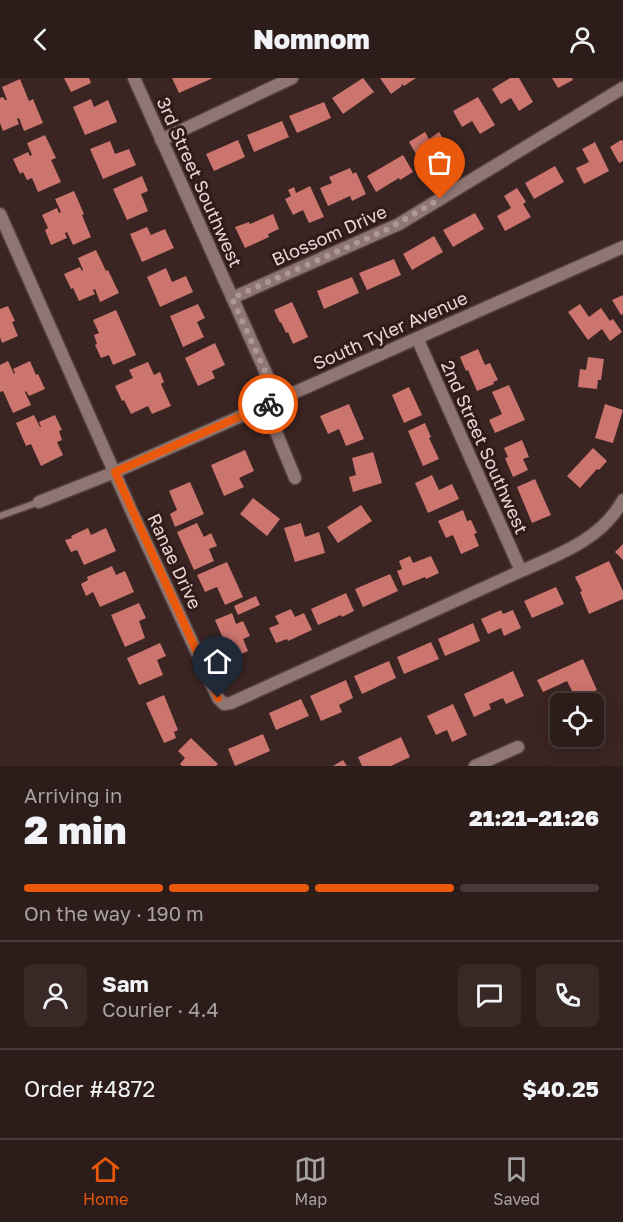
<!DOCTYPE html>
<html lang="en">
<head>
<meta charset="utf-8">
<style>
  body { margin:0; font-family:"Golos Text",sans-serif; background:#382927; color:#f1f3f6; height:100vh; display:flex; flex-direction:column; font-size:22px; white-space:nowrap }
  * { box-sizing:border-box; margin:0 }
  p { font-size:20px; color:#a6a1a2 }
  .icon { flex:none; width:33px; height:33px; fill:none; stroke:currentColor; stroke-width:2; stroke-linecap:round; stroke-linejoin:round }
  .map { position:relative; height:688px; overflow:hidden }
  .sheet { display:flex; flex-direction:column; background:#2c1c1a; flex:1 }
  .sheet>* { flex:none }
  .fabs { position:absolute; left:550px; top:615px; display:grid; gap:12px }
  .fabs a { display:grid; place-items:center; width:54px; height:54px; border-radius:9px; background:#2c1c1a; box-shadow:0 3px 15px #0003,0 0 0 2px #483a39; font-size:30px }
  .pin { position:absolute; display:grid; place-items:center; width:51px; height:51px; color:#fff; margin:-62px -26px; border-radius:50% 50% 50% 0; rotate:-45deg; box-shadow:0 0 6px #0007 }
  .pin .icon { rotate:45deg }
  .courier { position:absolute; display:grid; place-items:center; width:60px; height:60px; margin:-30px; border:4px solid #ea580c; border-radius:50%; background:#fff; color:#222; box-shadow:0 2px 8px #0007 }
  .overview em { font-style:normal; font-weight:800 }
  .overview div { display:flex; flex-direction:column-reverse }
  .overview { display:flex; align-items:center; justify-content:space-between; height:102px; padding:0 24px }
  h1 { font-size:39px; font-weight:800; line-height:45px }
  .bar { display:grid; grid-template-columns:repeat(4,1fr); gap:9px 6px; align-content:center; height:72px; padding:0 24px }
  .bar i { height:8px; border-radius:4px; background:#483a39 }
  .bar .on { background:#ea580c }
  .bar p { grid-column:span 4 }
  .line { display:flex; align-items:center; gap:15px; padding:0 24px; border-top:2px solid #483a39 }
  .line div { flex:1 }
  .round { display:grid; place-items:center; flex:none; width:63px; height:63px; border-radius:9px; background:#382927 }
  header { display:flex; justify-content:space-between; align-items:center; height:78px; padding:0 24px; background:#2c1c1a; font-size:27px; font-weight:800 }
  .menu { display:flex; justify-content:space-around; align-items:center; height:84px; border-top:2px solid #483a39; background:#2c1c1a; font-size:16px; color:#a6a1a2 }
  .menu a { display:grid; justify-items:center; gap:3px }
  .menu .on { color:#ea580c }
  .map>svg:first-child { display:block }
  .building { fill:#cc746e }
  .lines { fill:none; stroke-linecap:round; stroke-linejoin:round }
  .service-casing { stroke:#544240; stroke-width:9 }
  .minor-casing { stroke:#544240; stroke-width:15 }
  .service { stroke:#907673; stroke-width:6 }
  .minor { stroke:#907673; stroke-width:12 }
  .done { stroke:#aa9997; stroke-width:6; stroke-dasharray:0 10.8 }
  .route { stroke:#ea580c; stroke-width:8 }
  .labels { text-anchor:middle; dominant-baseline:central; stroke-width:6; stroke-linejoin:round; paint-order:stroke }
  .street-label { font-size:18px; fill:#e6d7d5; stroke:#301b1a }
</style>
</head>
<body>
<header><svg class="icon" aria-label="back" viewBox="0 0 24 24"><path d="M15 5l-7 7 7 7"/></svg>Nomnom<svg class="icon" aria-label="person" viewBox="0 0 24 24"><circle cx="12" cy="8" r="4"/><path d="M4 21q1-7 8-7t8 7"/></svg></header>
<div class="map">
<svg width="623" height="688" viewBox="0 0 623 688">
  <rect width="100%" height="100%" fill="#3b2523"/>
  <!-- building -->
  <path class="building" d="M64,0H89L91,5L71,14Z
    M172,0H213L179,15Z
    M363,0L374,14L343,36L332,20Z
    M380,0H416L404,8L402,6L401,7L402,8L391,16Z
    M510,0H519L533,24L519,33L511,20L501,26L492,11Z
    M552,0H572L573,2L558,10Z
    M20,1L29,23L33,21L43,45L24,53L19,40L17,41L19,46L3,53L0,45V20L3,19L5,22H7L2,9Z
    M478,19L495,47L480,56L472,43L462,49L453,33Z
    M91,21L94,29L108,22L117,44L85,57L73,29Z
    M324,24L331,40L297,55L289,38Z
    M282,43L289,59L254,74L247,57Z
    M425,54L429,61L439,54L448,68L437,75L440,79L423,88L409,64Z
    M45,57L56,80L51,82L61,104L38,114L32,100L27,102L23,94L20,96L13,81L28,74L30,78L32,77L27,65Z
    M238,62L245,79L214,93L206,76Z
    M621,62L623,63V83L619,85L610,69Z
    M110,63L115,76L129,71L136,87L103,101L90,71Z
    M595,64L609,93L584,106L576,90L589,84L582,71Z
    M403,77L413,94L400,102L399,100L376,114L367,98Z
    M555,88L564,104L534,121L525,105Z
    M350,90L353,96L356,94L366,116L352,123L350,118L328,128L320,110L332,105L329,99Z
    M142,98L148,113L141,116L148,133L127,142L113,111Z
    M310,108L324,139L309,145L303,132L293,137L285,121L291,118L288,112L294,109L296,115Z
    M517,110L526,124L523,126L531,139L505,153L497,138L511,130L504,118Z
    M74,113L84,136L82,137L91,159L73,167L67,154L65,155L67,160L51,167L45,152L48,150L42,137L57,130L59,135L61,134L55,121Z
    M475,135L484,151L453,169L443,152Z
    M273,136L279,151L268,156L269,159L245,170L235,149L249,144L250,146Z
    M147,149L151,157L165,151L174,170L142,184L130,156Z
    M434,158L443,174L412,192L403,176Z
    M96,172L106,193L108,192L119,215L100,224L95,211L93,212L95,216L79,223L73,210L71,211L64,196L80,189L82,193L83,192L78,180Z
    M394,181L401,197L367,212L359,195Z
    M166,190L172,204L186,198L193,214L160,229L147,199Z
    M352,199L359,215L324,231L317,213Z
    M623,217V236L621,237L612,222Z
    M292,224L308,259L293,266L288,254L286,255L281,244L280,245L274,232Z
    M198,226L205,240L197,244L204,259L183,269L170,238Z
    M580,226L589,239L601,230L610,243L613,241L622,254L610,263L602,251L588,262L568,234Z
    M8,228L15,243L12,244L18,258L2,265L0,259V231Z
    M116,232L136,277L113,287L109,277L101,280L95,267L97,266L94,257L99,255L93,242Z
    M215,265L225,287L212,293L215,300L198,308L185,280Z
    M478,271L485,287L490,285L498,302L493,304L494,306L477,313L468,292L466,293L460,279Z
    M588,279L604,281L601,302H598L597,311L578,309L580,291L586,292Z
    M8,283L14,296L15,295L13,291L30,283L36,297L38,296L45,311L29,318L26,313L25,314L31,327L13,335L3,313L0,314V287Z
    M148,284L154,297L160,294L164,304L161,306L171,328L152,336L148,328L131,336L124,322L122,323L115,308L133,300L129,292Z
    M509,307L525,342L495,355L489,342L502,336L492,314Z
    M409,309L422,337L404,345L392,317Z
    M349,326L364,361L346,368L339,351L328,356L320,338Z
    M605,326L623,332L613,365L595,360Z
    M34,337L40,349H41L39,344L55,337L62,352L59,353L62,362L57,364L63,377L41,388L31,366L26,368L16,345Z
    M425,345L431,359L429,360L439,381L423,388L408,353Z
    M522,362L529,379L523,381L528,392L513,399L505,380L508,379L504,370Z
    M593,370L607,383L599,392L597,391L580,410L567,398Z
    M245,372L254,393L239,400L244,409L224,418L211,387Z
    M373,374L382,405L353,414L349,399L356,397L352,380Z
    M432,397L439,412L452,406L459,421L428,435L415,405Z
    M535,401L551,437L532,445L517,409Z
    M190,404L204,436L175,449L170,436L177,432L169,413Z
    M253,420L280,441L267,458L240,436Z
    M361,427L372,443L338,465L327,449Z
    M463,432L467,443L471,442L477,455L474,456L479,468L461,476L453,457L446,460L438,443Z
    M197,445L204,459L211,455L217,468L209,471L214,483L194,492L177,454Z
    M301,445L305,459L319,454L325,475L295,484L284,450Z
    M88,450L91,457L106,450L116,473L84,487L77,472L71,474L65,462L72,460L71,458Z
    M623,466V482L615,474Z
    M410,478L413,485L431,478L439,495L426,501L425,499L403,508L397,493L402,491L399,483Z
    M609,483L623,513V521L589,536L580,514L582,513L575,499Z
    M227,484L243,519L225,527L217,509L205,514L197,497Z
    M112,488L116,497L125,493L134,514L100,529L93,514L86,518L81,506L88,502L87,499Z
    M390,496L398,513L363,529L355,511Z
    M556,509L564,526L532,540L524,523Z
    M346,515L354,533L342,539L341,537L318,547L311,531Z
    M256,518L260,527L238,537L234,528Z
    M139,525L146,540L139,543L145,560L125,569L111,537Z
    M291,531L295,539L304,535L312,552L288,563L287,561L276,565L269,550L279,546L275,538Z
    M501,532L503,536L513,532L521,550L504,558L501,550L488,556L481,541Z
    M232,535L236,546L243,543L250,558L243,561L248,573L230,581L224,568L226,567L215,542Z
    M473,545L480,563L445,578L438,561Z
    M431,564L439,581L404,596L397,579Z
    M160,565L166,578L157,582L163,597L139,607L127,580Z
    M583,581L597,612L576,621L567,603L543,614L537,602Z
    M389,583L396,600L362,616L354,598Z
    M513,593L524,618L506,626L503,620L489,626L491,631L474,639L464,616Z
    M346,602L353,620L339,627L342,634L321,643L310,618Z
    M164,617L178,652L174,654L176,660L164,665L146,625Z
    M301,621L309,638L276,652L269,635Z
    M453,626L467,657L452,664L447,652L436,657L427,638Z
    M263,656L270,673L235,688L228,671Z
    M401,659L410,679L391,688H362L358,679Z
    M191,660L218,686L216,688H182L180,686L185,680L178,673Z
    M343,682L347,688H333Z"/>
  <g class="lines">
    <defs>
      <path id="service" d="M0,438L39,424"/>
      <path id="minor" d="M134,0L278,322
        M161,62L292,0
        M0,136L131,432L218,620L224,626L231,625L521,493C560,476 602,461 623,422
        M232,220L399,146L623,10
        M417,260L521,493
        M265,327L295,400
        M39,424L115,394L623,169
        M475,688L518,669"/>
    </defs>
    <!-- service casing -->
    <use href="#service" class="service-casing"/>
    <!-- minor casing -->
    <use href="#minor" class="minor-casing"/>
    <!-- service -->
    <use href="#service" class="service"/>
    <!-- minor -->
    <use href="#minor" class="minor"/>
  </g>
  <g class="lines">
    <!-- done -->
    <path class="done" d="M268,326L278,322L232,220L386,152L440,121"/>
    <!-- route -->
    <path class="route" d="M218,620L115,394L268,326"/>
  </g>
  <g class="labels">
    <!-- street labels -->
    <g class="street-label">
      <text transform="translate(200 104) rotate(66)">3rd Street Southwest</text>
      <text transform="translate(329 157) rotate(-24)">Blossom Drive</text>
      <text transform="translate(390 252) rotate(-24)">South Tyler Avenue</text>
      <text transform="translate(485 369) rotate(66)">2nd Street Southwest</text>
      <text transform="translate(175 483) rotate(65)">Ranae Drive</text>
    </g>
  </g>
</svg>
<div class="fabs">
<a><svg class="icon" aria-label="locate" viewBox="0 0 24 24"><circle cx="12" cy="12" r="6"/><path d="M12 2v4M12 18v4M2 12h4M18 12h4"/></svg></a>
</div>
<div class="pin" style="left:440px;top:121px;background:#ea580c"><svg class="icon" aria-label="bag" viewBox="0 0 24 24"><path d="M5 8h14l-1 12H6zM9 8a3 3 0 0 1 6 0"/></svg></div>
<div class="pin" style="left:218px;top:620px;background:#1f2937"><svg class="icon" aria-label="home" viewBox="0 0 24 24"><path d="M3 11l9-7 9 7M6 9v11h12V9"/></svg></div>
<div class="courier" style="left:268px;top:326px"><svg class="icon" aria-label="bike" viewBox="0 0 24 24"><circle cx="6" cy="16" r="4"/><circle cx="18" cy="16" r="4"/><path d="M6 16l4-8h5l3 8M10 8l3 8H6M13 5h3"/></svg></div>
</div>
<section class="sheet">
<div class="overview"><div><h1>2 min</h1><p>Arriving in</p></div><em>21:21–21:26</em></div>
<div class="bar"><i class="on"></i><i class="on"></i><i class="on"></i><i></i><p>On the way · 190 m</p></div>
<div class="line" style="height:108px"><a class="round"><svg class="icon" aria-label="person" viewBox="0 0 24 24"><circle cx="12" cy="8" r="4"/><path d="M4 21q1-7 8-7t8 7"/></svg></a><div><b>Sam</b><p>Courier · 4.4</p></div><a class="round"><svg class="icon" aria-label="chat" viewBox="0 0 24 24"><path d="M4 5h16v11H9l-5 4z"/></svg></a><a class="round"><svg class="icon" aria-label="phone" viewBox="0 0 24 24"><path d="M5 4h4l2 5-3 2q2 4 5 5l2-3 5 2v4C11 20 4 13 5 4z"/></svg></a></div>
<div class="line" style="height:78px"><div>Order #4872</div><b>$40.25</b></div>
</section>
<nav class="menu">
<a class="on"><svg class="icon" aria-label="home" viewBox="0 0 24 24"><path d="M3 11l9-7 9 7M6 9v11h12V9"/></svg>Home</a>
<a><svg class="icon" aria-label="map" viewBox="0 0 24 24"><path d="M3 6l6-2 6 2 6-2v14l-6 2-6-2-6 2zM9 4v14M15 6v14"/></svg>Map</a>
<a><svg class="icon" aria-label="saved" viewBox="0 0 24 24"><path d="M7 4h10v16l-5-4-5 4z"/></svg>Saved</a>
</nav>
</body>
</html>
